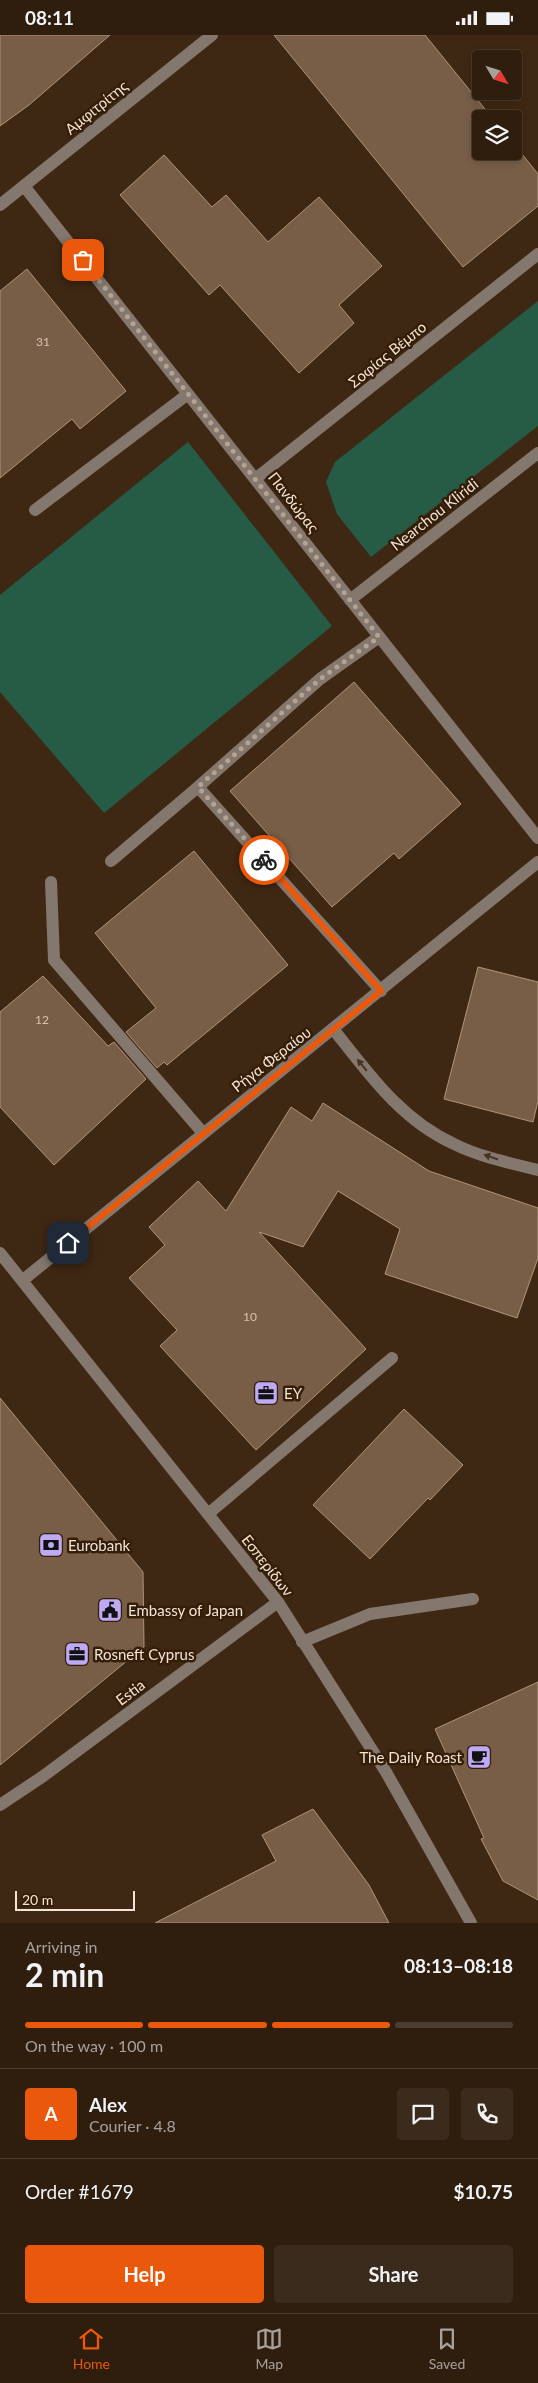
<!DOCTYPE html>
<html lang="en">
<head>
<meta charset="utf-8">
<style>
  body { margin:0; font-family:Lato,sans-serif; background:#3b2b1c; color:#f1f3f6; height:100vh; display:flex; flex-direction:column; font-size:19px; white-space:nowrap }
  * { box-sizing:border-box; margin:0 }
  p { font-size:16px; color:#a7a29e }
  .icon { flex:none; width:28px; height:28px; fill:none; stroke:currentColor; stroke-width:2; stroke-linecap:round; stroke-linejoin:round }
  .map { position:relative; height:1888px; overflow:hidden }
  .sheet { display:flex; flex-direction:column; background:#2f1e0e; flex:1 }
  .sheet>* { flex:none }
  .needle { width:32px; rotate:128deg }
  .fabs { position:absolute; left:472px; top:15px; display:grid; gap:10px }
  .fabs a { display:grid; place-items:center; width:50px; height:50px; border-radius:5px; background:#2f1e0e; box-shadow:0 2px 8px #0003,0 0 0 1px #4a3c2e; font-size:25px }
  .scale { position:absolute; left:15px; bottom:12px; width:120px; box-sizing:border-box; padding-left:5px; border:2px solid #f3e4d7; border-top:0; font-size:14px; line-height:18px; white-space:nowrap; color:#f3e4d7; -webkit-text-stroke:4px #351e08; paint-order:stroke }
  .pin { position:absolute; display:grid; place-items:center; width:42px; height:42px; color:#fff; margin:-21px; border-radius:10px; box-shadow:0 2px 8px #0006 }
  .courier { position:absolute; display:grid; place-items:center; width:50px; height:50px; margin:-25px; border:4px solid #ea580c; border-radius:50%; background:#fff; color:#222; box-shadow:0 1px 6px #0007 }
  .headline em { font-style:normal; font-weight:700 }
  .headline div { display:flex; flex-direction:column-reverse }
  .headline { display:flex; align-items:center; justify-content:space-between; height:85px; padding:0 25px }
  h1 { font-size:32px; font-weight:700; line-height:38px }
  .bar { display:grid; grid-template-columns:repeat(4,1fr); gap:8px 5px; align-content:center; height:60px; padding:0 25px }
  .bar i { height:6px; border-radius:4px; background:#4a3c2e }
  .bar .active { background:#ea580c }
  .bar p { grid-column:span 4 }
  .line { display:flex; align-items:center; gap:12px; padding:0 25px; border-top:1px solid #4a3c2e }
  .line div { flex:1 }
  .round { display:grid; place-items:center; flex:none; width:52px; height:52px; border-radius:5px; background:#3b2b1c }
  .button { display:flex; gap:10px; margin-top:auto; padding:10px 25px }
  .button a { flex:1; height:58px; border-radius:5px; background:#ea580c; color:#fff; font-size:20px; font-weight:700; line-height:58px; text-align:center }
  .button a+a { background:#3b2b1c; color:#f1f3f6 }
  .status { display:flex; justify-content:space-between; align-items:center; height:35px; padding:0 25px; background:#2f1e0e; direction:ltr }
  .status svg { height:14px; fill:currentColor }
  .dock { display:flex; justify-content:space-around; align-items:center; height:70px; border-top:1px solid #4a3c2e; background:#2f1e0e; font-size:14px; color:#a7a29e }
  .dock a { display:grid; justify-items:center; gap:2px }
  .dock .active { color:#ea580c }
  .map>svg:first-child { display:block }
  .green { fill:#265c46 }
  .building { fill:#785e47; stroke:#b0947b }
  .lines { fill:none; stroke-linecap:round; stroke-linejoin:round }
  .minor { stroke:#84776e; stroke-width:12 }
  .oneway { fill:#493422 }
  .done { stroke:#b4a292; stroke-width:5; stroke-dasharray:0 9 }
  .route { stroke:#ea580c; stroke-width:6 }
  .labels { text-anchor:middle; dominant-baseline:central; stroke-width:5; stroke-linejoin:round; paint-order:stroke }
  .number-label { font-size:12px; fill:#d4c2b3 }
  .street-label { font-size:15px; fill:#f3e4d7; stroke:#351e08 }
  .poi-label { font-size:15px; fill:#f3e4d7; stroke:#351e08; text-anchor:start }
</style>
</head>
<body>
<div class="status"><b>08:11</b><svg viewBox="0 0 49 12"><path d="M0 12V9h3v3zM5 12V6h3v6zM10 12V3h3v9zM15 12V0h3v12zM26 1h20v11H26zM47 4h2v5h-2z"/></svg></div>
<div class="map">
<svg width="538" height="1888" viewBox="0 0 538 1888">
  <rect width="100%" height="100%" fill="#3f2813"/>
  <!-- green -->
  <path class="green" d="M538,266V391L371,522L337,479L326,447L335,427Z
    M188,407L332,591L104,778L0,657V560Z"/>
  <!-- building -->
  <path class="building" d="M0,0H110L29,70L0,91Z
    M274,0H425L493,84H481V116H514V109L538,139V171L463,232Z
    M164,120L212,172L226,160L268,207L319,162L382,231L339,270L354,288L299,338L220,250L209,260L120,160Z
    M27,234L126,356L80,394L72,384L0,443V256Z
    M354,647L461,769L399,824L394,818L332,872L230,756Z
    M194,816L288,930L167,1030L164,1027L157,1033L126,997L156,973L95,898Z
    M478,932L538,947V1066L533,1087L444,1064Z
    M43,941L108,1011L114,1007L146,1044L54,1130L0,1072V977Z
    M323,1068L429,1136L538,1173V1223L517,1283L385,1239L400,1194L338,1156L303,1212L259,1197L366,1314L256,1415L160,1311L177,1295L129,1243L165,1210L149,1192L198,1146L226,1176L291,1072L312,1086Z
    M0,1363L143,1537L144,1612L0,1730Z
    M404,1374L463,1430L430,1465L428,1463L370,1524L313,1470Z
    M538,1647V1865L503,1846L481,1804L484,1803L435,1694Z
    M313,1774L369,1850L389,1888H155L276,1826L262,1800Z"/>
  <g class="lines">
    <!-- minor -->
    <path class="minor" d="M24,151L538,803
      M0,170L212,0
      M255,444L538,219
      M35,475L188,359
      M350,565L538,418
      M379,602L320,644L198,752L381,956
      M111,826L198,752
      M51,847L54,925L203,1098
      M334,995C369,1039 401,1085 454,1109C480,1122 510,1128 538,1135
      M0,1218L278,1567L386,1737L471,1888
      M23,1245C194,1105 367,967 538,827
      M208,1479L392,1323
      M302,1607L370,1579L473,1564
      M0,1770L42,1742L278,1567"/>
  </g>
  <!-- one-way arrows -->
  <defs><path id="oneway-solid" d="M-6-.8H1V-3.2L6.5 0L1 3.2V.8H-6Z" transform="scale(1.25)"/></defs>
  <g class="oneway">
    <use href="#oneway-solid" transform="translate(362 1030) rotate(-129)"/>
    <use href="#oneway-solid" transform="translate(491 1122) rotate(-161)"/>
  </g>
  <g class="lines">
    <!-- done -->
    <path class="done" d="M83,225L379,602L320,644L198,752L264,825"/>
    <!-- route -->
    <path class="route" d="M68,1208L381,956L264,825"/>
  </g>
  <!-- icons -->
  <defs>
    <symbol id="office-square" viewBox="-11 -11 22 22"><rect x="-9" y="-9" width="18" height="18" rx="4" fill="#bea9f4" stroke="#351e08"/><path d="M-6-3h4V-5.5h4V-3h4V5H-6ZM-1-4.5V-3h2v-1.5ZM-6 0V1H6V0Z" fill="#111"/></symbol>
    <symbol id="bank-square" viewBox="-11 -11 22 22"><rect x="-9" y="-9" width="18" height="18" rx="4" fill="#bea9f4" stroke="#351e08"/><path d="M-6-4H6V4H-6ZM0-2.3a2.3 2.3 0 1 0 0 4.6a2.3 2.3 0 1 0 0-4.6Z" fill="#111"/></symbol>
    <symbol id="civic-square" viewBox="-11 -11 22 22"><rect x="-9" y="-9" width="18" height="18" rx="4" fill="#bea9f4" stroke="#351e08"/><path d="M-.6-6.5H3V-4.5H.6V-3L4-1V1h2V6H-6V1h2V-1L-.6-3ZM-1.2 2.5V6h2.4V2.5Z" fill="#111"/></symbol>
    <symbol id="cafe-square" viewBox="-11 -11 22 22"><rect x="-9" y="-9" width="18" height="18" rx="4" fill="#bea9f4" stroke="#351e08"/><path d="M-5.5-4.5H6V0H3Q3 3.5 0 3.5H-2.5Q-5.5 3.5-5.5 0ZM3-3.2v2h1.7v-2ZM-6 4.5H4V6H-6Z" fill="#111"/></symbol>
  </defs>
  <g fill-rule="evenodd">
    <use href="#office-square" x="252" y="1344" width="28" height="28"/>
    <use href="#bank-square" x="37" y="1496" width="28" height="28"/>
    <use href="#civic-square" x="96" y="1561" width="28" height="28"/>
    <use href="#office-square" x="63" y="1605" width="28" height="28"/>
    <use href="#cafe-square" x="465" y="1708" width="28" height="28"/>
  </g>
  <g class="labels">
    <!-- number labels -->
    <g class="number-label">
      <text x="43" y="306">31</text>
      <text x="42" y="984">12</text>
      <text x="250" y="1281">10</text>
    </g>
    <!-- street labels -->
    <g class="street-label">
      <text transform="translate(96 72) rotate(-39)">Αμφιτρίτης</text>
      <text transform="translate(387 319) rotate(-39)">Σοφίας Βέμπο</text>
      <text transform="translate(294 467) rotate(52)">Πανδώρας</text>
      <text transform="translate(434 479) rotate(-38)">Nearchou Kliridi</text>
      <text transform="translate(271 1024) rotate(-38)">Ρήγα Φεραίου</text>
      <text transform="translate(268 1530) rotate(52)">Εσπερίδων</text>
      <text transform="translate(130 1657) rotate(-37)">Estia</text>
    </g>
    <!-- poi labels -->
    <g class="poi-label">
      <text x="284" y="1358">EY</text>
      <text x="68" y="1510">Eurobank</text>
      <text x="128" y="1575">Embassy of Japan</text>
      <text x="94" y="1619">Rosneft Cyprus</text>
      <text x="462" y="1722" text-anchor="end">The Daily Roast</text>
    </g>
  </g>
</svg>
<div class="fabs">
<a><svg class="needle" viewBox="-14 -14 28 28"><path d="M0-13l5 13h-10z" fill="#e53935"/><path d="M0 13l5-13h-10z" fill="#a7a29e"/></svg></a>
<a><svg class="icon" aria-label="layers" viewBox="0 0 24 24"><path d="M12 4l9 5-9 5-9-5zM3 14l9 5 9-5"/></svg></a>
</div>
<div class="scale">20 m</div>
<div class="pin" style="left:83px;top:225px;background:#ea580c"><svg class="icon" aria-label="bag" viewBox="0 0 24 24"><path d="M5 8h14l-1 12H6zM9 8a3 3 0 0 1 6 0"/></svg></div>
<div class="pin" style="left:68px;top:1208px;background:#1f2937"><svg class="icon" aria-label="home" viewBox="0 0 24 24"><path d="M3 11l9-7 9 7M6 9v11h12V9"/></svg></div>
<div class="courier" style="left:264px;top:825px"><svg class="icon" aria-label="bike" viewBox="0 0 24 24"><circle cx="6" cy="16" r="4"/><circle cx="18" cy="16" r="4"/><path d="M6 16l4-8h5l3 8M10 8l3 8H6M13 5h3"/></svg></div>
</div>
<section class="sheet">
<div class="headline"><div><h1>2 min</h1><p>Arriving in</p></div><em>08:13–08:18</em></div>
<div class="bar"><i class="active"></i><i class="active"></i><i class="active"></i><i></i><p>On the way · 100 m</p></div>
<div class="line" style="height:90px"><b class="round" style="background:#ea580c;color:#fff">A</b><div><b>Alex</b><p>Courier · 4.8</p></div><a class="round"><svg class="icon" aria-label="chat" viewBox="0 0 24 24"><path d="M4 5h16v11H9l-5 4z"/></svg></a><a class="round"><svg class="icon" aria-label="phone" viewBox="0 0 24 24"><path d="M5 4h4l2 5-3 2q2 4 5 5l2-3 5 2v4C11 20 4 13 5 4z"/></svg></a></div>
<div class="line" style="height:65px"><div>Order #1679</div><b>$10.75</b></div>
<div class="button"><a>Help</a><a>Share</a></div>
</section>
<nav class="dock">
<a class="active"><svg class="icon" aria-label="home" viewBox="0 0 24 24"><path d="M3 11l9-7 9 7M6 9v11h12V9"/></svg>Home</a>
<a><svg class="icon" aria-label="map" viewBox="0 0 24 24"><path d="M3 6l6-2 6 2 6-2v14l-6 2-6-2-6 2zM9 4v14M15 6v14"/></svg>Map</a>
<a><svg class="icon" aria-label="saved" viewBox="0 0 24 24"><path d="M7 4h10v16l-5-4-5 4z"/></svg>Saved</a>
</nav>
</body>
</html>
